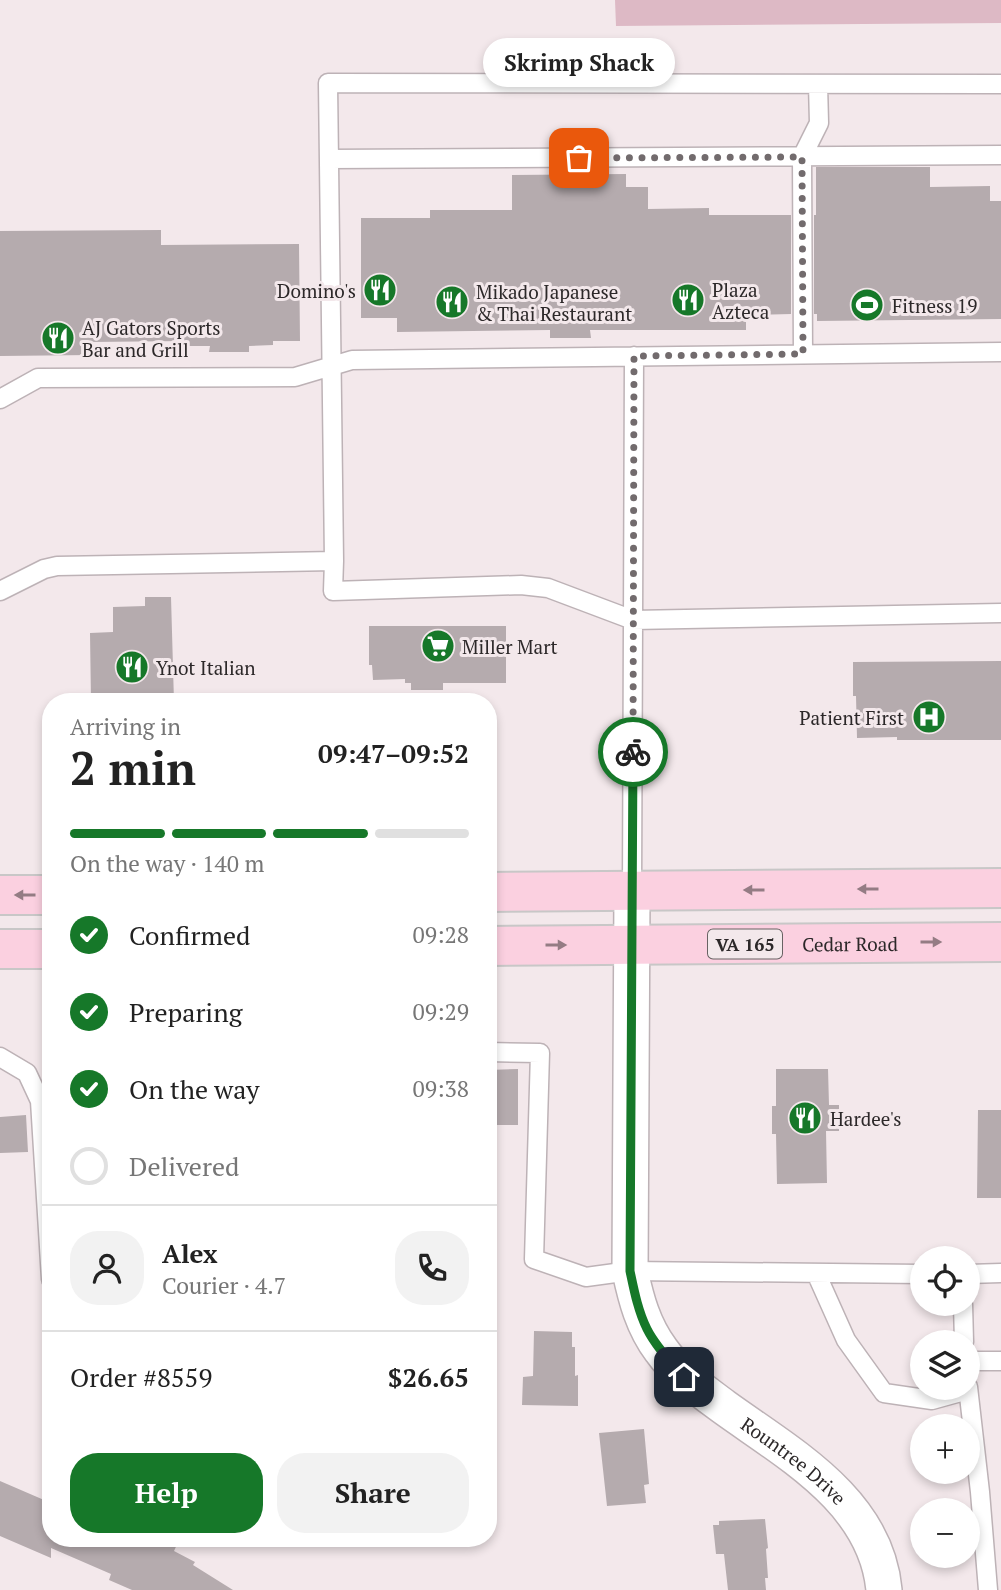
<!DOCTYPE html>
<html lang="en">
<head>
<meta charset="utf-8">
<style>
  body { margin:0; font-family:"PT Serif",serif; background:#f2f2f2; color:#222; height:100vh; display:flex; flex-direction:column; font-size:26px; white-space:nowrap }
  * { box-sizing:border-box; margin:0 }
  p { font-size:23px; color:#767676 }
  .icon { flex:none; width:38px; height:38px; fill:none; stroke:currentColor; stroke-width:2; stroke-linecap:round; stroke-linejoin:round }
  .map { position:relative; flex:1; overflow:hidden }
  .details { position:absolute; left:42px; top:693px; width:455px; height:854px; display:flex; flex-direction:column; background:#fff; border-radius:28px; box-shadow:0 4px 10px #0003 }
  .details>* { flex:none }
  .fabs { position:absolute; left:910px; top:1246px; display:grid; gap:14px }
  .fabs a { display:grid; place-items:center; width:70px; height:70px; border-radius:50%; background:#fff; box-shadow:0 4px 10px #0003; font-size:35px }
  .pin { position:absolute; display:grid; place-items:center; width:60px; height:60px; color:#fff; margin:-30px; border-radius:14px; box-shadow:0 4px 10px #0006 }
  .courier { position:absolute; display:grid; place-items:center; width:70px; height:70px; margin:-35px; border:5px solid #167829; border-radius:50%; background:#fff; color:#222; box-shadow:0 2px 9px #0007 }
  .bubble { position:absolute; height:49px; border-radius:24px; background:#fff; box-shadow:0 4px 10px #0003; font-size:23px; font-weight:700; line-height:49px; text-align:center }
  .summary em { font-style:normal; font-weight:700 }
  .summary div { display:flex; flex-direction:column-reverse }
  .summary { display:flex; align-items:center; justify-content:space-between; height:119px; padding:0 28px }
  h1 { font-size:46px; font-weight:700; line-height:52px }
  .bar { display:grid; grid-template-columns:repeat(4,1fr); gap:10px 7px; align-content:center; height:84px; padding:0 28px }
  .bar i { height:9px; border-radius:5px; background:#e0e0e0 }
  .bar .current { background:#167829 }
  .bar p { grid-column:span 4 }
  .line { display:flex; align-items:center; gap:18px; padding:0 28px; border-top:2px solid #e0e0e0 }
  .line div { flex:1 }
  .round { display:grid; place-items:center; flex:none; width:74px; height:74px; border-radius:28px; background:#f2f2f2 }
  ol { padding:0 28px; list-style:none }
  li { display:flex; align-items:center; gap:21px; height:77px }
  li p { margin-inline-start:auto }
  li .icon { padding:7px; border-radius:50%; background:#167829; color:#fff; stroke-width:4 }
  li:last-child { color:#767676 }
  li i { width:38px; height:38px; border:4px solid #e0e0e0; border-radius:50% }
  .primary-button { display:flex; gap:14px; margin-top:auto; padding:14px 28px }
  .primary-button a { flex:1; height:80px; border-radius:28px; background:#167829; color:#fff; font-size:28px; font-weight:700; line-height:80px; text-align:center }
  .primary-button a+a { background:#f2f2f2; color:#222 }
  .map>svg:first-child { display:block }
  .green { fill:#ddb9c5 }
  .building { fill:#b5abae }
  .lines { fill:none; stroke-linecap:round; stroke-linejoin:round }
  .lane-casing { stroke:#bdb2b6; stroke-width:21 }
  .street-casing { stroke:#bdb2b6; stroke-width:38 }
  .primary-casing { stroke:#c8c7c7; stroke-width:42 }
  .lane { stroke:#fff; stroke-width:18 }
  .street { stroke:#fff; stroke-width:35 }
  .primary { stroke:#fbd0e0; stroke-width:38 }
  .oneway { fill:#947c84 }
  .done { stroke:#726b6d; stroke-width:7; stroke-dasharray:0 12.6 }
  .route { stroke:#167829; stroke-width:9 }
  .labels { text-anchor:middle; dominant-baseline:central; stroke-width:6; stroke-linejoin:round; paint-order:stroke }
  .shield { fill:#f3e8eb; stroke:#686263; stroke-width:2 }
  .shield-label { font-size:18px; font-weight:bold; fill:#2c2829 }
  .poi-label { font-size:19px; fill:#2c2829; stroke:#f3e8eb; text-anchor:start }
  .street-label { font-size:19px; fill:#2c2829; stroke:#f3e8eb }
</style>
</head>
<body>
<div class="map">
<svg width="1001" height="1590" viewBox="0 0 1001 1590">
  <rect width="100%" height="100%" fill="#f3e8eb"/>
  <!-- green -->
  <path class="green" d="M615,0H1001V23L616,26Z"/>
  <!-- building -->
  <path class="building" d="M816,167H930V187L990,186V201H1001V319L817,321V314H814V215H816Z
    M626,174V187H648V209L709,208V215H791V314L746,315V330H590L591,338H550V330L397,332V318H361V218H430V210H512V175Z
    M161,230V245L299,244L300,341H273V345L249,346V352H209L210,346H187V341L91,342V355L0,356V231Z
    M145,597H171L174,702H91L90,633L113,632V607L145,606Z
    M369,626H506V683H443V690H411V683H405V679L373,680L372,665H369Z
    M1001,661V740H897V737L857,738L856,696H853V662Z
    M518,1069V1125H488V1070Z
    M776,1069H828L829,1105H839V1131H826L827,1183L777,1184L776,1134H772V1106H776Z
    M978,1110H1001V1198H977Z
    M26,1115L28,1152L0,1153V1117Z
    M534,1331L572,1332V1347H575V1376L578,1375V1406L522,1405L523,1377L533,1376Z
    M644,1429L649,1484L644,1485L646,1503L607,1506L599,1433Z
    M0,1481L51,1503V1538H180L174,1551L195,1562L193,1565L233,1590H132L109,1580L111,1574L51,1548V1558L0,1536Z
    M765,1519L768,1548L766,1549L768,1578H765L766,1590H728L724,1554H716L713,1525H719V1521Z"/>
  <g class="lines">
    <defs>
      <path id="lane" d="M1001,84L328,83L334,561L333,591L521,585L548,588L633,620L1001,613
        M329,159L1001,155
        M803,354L802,157L819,123L818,84
        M0,399L38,378L295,377L352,360L1001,352
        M0,591L44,569L57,566L334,561
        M632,891L634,356
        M488,1052L540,1053L534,1259L586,1277L630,1271L922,1274
        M0,1057L27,1073L40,1101L51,1279
        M816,1273L846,1340L884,1393L932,1400L968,1390
        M968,1274L1001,1273
        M963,1304L964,1342
        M968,1361H1001
        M968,1387L980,1492L988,1590"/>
      <g id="street">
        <path id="s1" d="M632,891L630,1271C636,1299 643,1326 661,1350C678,1374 701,1390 724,1407C789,1454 876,1501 884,1590"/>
      </g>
      <g id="primary">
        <path d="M488,892L1001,888"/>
        <path d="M0,895H51"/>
        <path id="s2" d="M488,946L1001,942"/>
        <path d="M0,949H51"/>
      </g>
    </defs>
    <!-- lane casing -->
    <use href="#lane" class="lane-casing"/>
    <!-- street casing -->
    <use href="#street" class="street-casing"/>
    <!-- primary casing -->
    <use href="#primary" class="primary-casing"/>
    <!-- lane -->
    <use href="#lane" class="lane"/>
    <!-- street -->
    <use href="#street" class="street"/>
    <!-- primary -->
    <use href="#primary" class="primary"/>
  </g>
  <!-- one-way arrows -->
  <defs><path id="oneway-solid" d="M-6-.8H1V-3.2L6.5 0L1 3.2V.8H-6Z" transform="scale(1.75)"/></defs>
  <g class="oneway">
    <use href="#oneway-solid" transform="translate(868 889) rotate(180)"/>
    <use href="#oneway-solid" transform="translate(754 890) rotate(180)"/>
    <use href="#oneway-solid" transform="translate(25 895) rotate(180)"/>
    <use href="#oneway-solid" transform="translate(931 942)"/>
    <use href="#oneway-solid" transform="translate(556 945)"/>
  </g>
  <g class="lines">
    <!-- done -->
    <path class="done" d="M579,158L802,157L803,354L634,356L633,752"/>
    <!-- route -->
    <path class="route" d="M633,752L630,1271C634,1290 638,1311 647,1329C656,1347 671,1362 684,1377"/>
  </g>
  <!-- icons -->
  <defs>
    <symbol id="restaurant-disc" viewBox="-11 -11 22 22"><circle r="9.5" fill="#167829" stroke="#f3e8eb"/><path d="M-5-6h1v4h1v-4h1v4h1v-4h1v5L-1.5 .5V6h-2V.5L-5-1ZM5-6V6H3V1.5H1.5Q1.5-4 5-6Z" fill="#fff"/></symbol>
    <symbol id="stadium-disc" viewBox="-11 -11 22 22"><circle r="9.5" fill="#167829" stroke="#f3e8eb"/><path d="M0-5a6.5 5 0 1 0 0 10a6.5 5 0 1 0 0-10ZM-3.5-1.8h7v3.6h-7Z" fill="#fff"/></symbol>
    <symbol id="supermarket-disc" viewBox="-11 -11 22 22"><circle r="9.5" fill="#167829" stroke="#f3e8eb"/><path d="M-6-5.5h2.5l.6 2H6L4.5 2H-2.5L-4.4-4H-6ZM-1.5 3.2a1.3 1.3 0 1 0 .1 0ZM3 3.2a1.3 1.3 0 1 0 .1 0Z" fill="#fff"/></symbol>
    <symbol id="hospital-disc" viewBox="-11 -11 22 22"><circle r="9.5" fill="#167829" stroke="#f3e8eb"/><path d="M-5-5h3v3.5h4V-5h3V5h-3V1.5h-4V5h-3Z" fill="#fff"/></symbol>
  </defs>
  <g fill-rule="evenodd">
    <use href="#restaurant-disc" x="361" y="271" width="38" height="38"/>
    <use href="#restaurant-disc" x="669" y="281" width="38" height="38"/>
    <use href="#restaurant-disc" x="433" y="283" width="38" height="38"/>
    <use href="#stadium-disc" x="848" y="286" width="38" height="38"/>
    <use href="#restaurant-disc" x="39" y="319" width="38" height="38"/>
    <use href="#supermarket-disc" x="419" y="627" width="38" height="38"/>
    <use href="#restaurant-disc" x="113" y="648" width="38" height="38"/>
    <use href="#hospital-disc" x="910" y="698" width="38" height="38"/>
    <use href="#restaurant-disc" x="786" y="1099" width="38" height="38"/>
  </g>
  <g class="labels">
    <!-- shield labels -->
    <rect class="shield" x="708" y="929.5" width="74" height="29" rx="5"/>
    <g class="shield-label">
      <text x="745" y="944">VA 165</text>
    </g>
    <!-- poi labels -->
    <g class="poi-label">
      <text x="712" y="289">Plaza<tspan x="712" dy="22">Azteca</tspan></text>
      <text x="356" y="290" text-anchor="end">Domino's</text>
      <text x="476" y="291">Mikado Japanese<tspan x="476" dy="22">&amp; Thai Restaurant</tspan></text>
      <text x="892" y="305">Fitness 19</text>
      <text x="82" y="327">AJ Gators Sports<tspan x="82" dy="22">Bar and Grill</tspan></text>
      <text x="462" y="646">Miller Mart</text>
      <text x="156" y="667">Ynot Italian</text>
      <text x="904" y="717" text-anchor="end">Patient First</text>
      <text x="830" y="1118">Hardee's</text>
    </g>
    <!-- street labels -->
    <g class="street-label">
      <text stroke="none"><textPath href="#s2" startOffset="362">Cedar Road</textPath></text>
      <text stroke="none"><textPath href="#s1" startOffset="639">Rountree Drive</textPath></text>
    </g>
  </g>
</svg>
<div class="fabs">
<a><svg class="icon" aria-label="locate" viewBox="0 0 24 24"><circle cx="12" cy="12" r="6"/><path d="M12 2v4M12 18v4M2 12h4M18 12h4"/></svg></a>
<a><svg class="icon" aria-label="layers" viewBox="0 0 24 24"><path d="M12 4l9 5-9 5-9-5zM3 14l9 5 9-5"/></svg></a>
<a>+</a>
<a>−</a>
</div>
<div class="pin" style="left:579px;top:158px;background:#ea580c"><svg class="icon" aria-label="bag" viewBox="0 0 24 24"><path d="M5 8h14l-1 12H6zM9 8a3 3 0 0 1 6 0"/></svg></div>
<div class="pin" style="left:684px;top:1377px;background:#1f2937"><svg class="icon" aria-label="home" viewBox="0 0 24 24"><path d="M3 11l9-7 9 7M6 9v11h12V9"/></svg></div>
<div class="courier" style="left:633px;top:752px"><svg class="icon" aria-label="bike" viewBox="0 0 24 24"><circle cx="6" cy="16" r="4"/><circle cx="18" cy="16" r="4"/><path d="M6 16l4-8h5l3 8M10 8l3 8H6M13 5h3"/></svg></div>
<div class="bubble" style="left:483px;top:38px;width:192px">Skrimp Shack</div>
<section class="details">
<div class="summary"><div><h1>2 min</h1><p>Arriving in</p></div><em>09:47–09:52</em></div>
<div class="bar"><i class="current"></i><i class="current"></i><i class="current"></i><i></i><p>On the way · 140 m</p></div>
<ol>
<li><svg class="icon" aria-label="check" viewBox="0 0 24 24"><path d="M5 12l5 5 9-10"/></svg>Confirmed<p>09:28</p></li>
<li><svg class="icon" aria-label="check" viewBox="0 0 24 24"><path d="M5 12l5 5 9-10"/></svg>Preparing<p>09:29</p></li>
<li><svg class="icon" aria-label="check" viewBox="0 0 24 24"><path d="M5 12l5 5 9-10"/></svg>On the way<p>09:38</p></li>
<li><i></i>Delivered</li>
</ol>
<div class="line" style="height:126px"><a class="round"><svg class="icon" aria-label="person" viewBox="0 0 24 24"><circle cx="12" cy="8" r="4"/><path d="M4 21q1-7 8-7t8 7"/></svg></a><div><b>Alex</b><p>Courier · 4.7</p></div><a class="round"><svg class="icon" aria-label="phone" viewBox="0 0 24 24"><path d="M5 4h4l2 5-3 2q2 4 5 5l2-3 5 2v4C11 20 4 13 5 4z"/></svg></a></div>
<div class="line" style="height:91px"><div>Order #8559</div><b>$26.65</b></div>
<div class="primary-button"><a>Help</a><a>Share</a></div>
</section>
</div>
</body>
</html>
